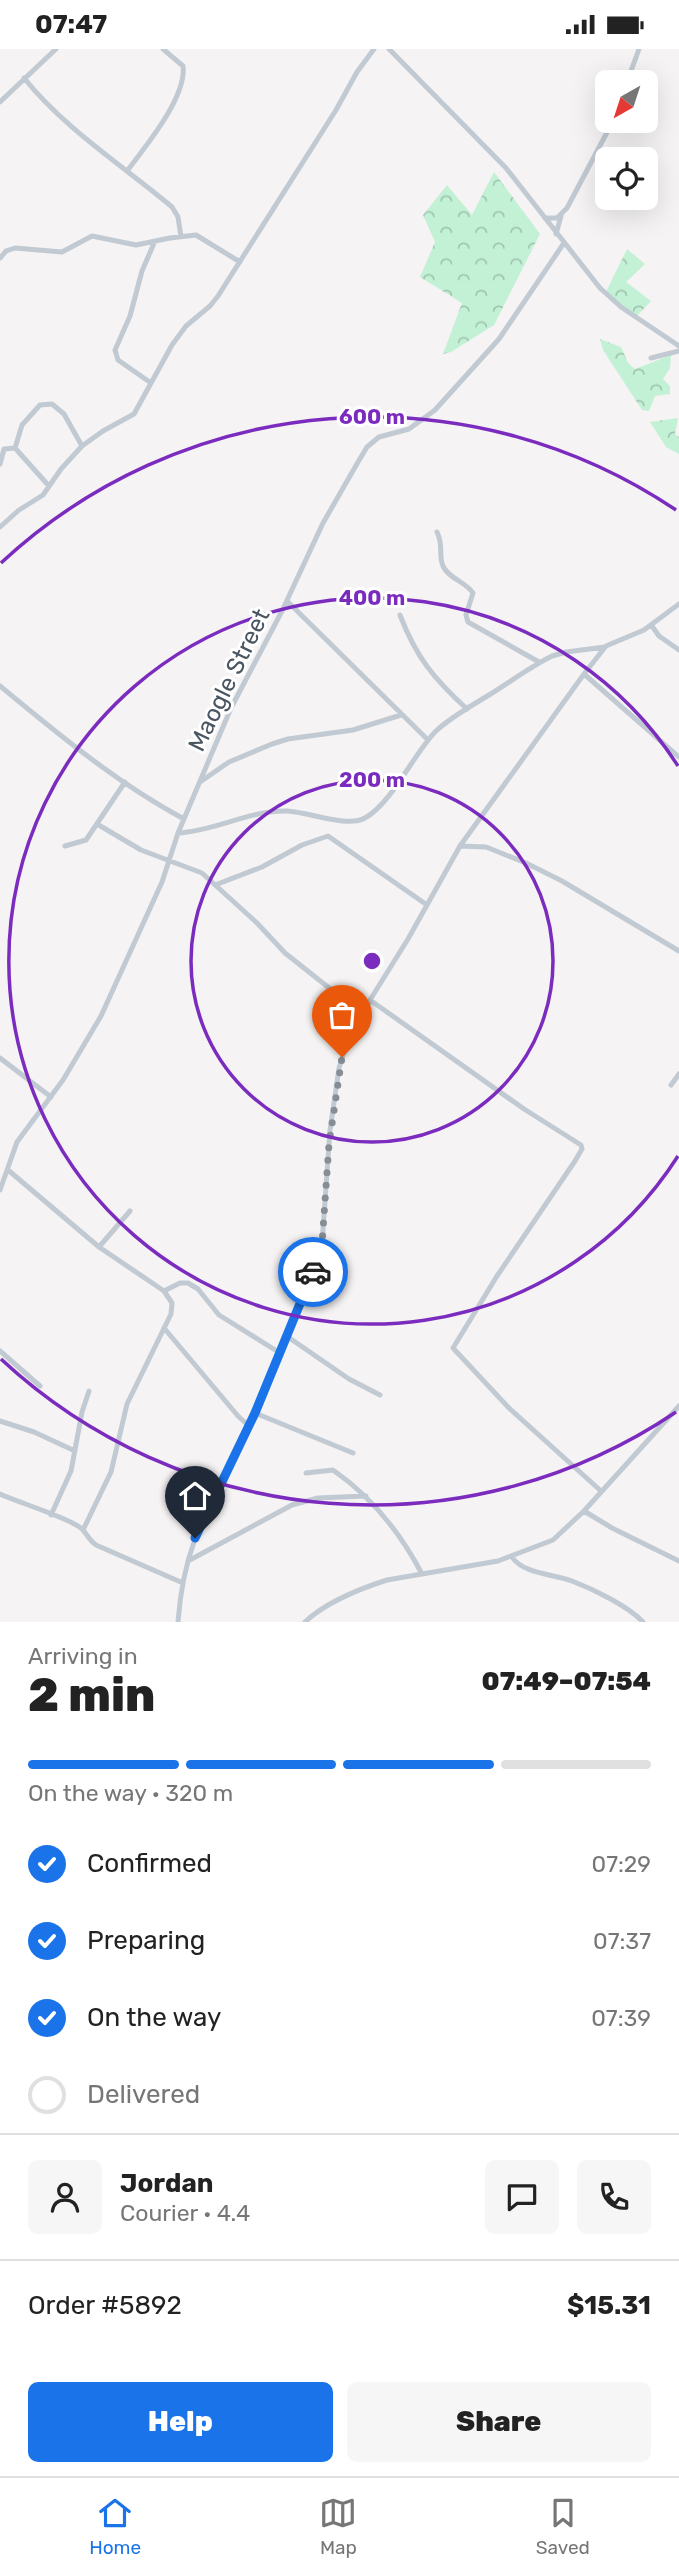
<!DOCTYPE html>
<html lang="en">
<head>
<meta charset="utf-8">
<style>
  body { margin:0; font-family:Rubik,sans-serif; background:#f6f6f6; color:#222; height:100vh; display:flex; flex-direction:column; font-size:26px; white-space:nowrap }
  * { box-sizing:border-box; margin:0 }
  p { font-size:23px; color:#767676 }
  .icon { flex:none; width:38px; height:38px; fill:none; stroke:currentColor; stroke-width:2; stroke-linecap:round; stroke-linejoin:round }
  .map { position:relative; height:1573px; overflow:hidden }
  .side { display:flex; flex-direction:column; background:#fff; flex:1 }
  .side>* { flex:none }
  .needle { width:46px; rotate:219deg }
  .buttons { position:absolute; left:595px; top:21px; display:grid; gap:14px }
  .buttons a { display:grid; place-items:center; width:63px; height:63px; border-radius:10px; background:#fff; box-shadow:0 7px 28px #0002; font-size:35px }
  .pin { position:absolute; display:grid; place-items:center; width:60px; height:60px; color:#fff; margin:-72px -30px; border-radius:50% 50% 50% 0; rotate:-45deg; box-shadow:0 0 7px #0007 }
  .pin .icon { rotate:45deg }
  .courier { position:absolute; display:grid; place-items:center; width:70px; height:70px; margin:-35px; border:5px solid #1a73e8; border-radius:50%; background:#fff; color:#222; box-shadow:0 2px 9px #0007 }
  .overview em { font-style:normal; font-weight:800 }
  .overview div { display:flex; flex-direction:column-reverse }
  .overview { display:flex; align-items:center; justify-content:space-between; height:119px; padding:0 28px }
  h1 { font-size:46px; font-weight:800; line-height:52px }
  .bar { display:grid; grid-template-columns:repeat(4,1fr); gap:10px 7px; align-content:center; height:84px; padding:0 28px }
  .bar i { height:9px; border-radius:5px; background:#e0e0e0 }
  .bar .current { background:#1a73e8 }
  .bar p { grid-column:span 4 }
  .line { display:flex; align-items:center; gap:18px; padding:0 28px; border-top:2px solid #e0e0e0 }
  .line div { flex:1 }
  .round { display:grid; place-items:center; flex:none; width:74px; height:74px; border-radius:10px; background:#f6f6f6 }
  ol { padding:0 28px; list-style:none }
  li { display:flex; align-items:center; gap:21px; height:77px }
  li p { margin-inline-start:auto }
  li .icon { padding:7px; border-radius:50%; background:#1a73e8; color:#fff; stroke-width:4 }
  li:last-child { color:#767676 }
  li i { width:38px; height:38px; border:4px solid #e0e0e0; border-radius:50% }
  .primary-button { display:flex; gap:14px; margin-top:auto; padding:14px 28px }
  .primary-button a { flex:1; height:80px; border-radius:10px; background:#1a73e8; color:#fff; font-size:28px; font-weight:800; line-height:80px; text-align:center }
  .primary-button a+a { background:#f6f6f6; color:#222 }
  .status { display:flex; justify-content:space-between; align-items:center; height:49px; padding:0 35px; background:#fff; direction:ltr }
  .status svg { height:19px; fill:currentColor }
  .menu { display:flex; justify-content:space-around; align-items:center; height:98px; border-top:2px solid #e0e0e0; background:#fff; font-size:19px; color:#767676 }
  .menu a { display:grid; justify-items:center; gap:4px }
  .menu .current { color:#1a73e8 }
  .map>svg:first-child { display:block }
  .forest { fill:url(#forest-crowns) }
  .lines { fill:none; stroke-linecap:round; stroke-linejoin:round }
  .minor { stroke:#c1cad2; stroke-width:5 }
  .done { stroke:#868d94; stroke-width:7; stroke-dasharray:0 12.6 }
  .route { stroke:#1a73e8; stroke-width:9 }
  .ring { fill:none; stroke:#7b2cbf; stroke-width:3.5 }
  .labels { text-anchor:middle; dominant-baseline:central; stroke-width:6; stroke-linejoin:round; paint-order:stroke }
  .street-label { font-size:24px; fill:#4a5661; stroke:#fff }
  .centre { fill:#7b2cbf; stroke:#fff; stroke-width:3.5 }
  .ring-label { font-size:21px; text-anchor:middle; font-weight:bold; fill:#7b2cbf; stroke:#fff; stroke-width:6; stroke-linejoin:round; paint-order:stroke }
</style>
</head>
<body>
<div class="status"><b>07:47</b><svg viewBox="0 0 49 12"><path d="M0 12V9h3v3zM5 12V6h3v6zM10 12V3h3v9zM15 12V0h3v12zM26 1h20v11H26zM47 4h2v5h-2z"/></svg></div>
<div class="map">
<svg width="679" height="1573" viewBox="0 0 679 1573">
  <defs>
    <pattern id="forest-crowns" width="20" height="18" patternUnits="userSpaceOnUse" patternTransform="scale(1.75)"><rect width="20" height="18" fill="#c3f1d5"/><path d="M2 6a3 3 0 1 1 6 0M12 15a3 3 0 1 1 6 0" fill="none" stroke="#a0c6b0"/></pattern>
  </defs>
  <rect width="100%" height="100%" fill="#f5f3f3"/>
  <!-- forest -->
  <path class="forest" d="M494,123L540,185L494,276L451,303L443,305L462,254L420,228L435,193L423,166L447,136L472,166Z
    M627,200L645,215L626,233L651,252L635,269L605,245Z
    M600,290L621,298L628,314L635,320L671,306L670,319L663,330L670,337V345L655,347L649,362L642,361L603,301Z
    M678,369L675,385L679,388V405L666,398L650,373Z"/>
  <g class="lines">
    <!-- minor -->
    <path class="minor" d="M389,0L506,119L600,239L621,258L679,297
      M24,29C66,81 122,116 172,158L178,168L181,188
      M627,33L639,0
      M0,53L56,0
      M127,122C145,98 187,48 183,17L163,0
      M545,169H557L567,159L613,72
      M556,185L561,167
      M0,209L6,202L15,199L62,203L92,187L136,196L170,189L196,186L240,213
      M651,309L679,302
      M151,334L118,311L115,301L130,267L142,222L155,192
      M0,415L4,400L15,399
      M49,437L15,399L22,376L40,356L52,355L64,365L82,397
      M0,478L19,461L43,446L61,420L82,397L103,382L134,365L172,296L186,277L210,257L218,247L336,61L357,23L374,0
      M437,483C444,497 438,506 443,517C448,529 466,533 473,544L466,566L468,573L539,613
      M287,552L428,691
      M400,566C416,608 434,630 467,660
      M652,577L659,587L679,601
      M584,625L679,708
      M0,637C58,685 117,734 184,770
      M200,733L229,713L272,695L288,690L353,681L401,666
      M97,775L141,801L202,824L257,874L285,904L362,965
      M178,784C215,782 250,761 287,762C309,763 347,779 365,769C392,754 414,704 436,682C451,668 471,657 489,646C510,633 530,618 552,607L566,603L605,598
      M65,797L86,791L125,733
      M460,797L486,798L526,814L562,832L679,902
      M215,836L262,818L302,796L328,787L427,856
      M370,951L524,1060L581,1096L582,1100L575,1112L497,1227L453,1299L509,1359L601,1442
      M0,1009L51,1048
      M671,1036L679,1025
      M8,1121L99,1198L164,1242L172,1254L171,1265L127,1355L111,1423L83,1481
      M0,1141L17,1093L63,1031L101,967L162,833L178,784L231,659L282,562L323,474L358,413L367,398L379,388L409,380L435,361L499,290L564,194
      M99,1198L130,1162
      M164,1242L180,1234H188L198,1240L219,1266L280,1304
      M164,1279L238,1367L249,1377
      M288,1288L349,1330L380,1346
      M0,1302L40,1337
      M255,1364L353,1404
      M0,1372L34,1383L75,1402
      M306,1424L333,1421C372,1448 400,1483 422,1525
      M0,1445C17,1453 72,1470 82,1480C87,1485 89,1491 96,1496L183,1534
      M584,1462L612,1479L679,1512
      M51,1466L71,1422L82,1363L89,1342
      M512,1508C523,1525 554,1525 572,1532C593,1540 628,1557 643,1573
      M188,1512L292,1456L318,1449L366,1447
      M178,1573C180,1545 185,1517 195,1490C211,1446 237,1407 255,1364C277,1312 300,1260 319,1206L322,1195L330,1081L339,1019L346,997L370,951L408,890L460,797L584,625L606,597L644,581L679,555
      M305,1573C326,1553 359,1540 387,1531L498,1512L553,1491L584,1462L679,1357"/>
  </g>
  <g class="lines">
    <!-- done -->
    <path class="done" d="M313,1223L322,1195L329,1095L342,1008"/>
    <!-- route -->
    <path class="route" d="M195,1489L255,1364L313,1223"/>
  </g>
  <!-- distance rings -->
  <g class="ring">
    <circle cx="372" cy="912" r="181"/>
    <path d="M678 1107A363 363 0 1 1 678 717"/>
    <path d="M676 1363A544 544 0 0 1 1 1310M1 514A544 544 0 0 1 676 461"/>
  </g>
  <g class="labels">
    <!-- street labels -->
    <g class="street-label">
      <text transform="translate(229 631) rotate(-64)">Maogle Street</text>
    </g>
  </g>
  <circle cx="372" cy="912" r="10" class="centre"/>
  <g class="ring-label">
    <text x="372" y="375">600 m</text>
    <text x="372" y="556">400 m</text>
    <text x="372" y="738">200 m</text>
  </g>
</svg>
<div class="buttons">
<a><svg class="needle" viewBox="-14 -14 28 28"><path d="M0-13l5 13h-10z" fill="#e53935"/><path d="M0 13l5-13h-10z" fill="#767676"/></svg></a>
<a><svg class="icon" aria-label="locate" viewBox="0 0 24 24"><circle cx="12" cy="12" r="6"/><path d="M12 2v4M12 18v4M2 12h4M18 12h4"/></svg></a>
</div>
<div class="pin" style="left:342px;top:1008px;background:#ea580c"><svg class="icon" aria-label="bag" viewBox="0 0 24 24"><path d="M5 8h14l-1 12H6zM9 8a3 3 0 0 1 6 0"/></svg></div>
<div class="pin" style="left:195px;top:1489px;background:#1f2937"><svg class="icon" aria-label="home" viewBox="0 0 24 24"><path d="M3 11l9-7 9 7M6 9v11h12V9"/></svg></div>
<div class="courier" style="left:313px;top:1223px"><svg class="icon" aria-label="car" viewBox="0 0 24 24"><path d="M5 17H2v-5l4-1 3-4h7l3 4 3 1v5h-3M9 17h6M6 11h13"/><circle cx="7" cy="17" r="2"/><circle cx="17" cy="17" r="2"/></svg></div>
</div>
<section class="side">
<div class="overview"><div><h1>2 min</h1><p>Arriving in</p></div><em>07:49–07:54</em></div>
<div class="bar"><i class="current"></i><i class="current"></i><i class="current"></i><i></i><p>On the way · 320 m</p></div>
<ol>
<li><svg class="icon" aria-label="check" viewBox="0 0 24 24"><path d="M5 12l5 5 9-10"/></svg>Confirmed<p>07:29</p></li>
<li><svg class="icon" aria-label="check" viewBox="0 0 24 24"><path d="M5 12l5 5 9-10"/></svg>Preparing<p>07:37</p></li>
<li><svg class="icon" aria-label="check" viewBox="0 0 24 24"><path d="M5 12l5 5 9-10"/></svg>On the way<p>07:39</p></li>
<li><i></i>Delivered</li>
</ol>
<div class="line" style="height:126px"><a class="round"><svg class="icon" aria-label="person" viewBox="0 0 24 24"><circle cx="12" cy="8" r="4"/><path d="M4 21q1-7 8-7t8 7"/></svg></a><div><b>Jordan</b><p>Courier · 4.4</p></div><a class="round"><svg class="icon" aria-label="chat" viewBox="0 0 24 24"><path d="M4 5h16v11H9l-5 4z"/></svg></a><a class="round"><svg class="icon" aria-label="phone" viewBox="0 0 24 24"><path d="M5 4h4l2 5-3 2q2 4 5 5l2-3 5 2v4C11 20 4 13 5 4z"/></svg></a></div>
<div class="line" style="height:91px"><div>Order #5892</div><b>$15.31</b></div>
<div class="primary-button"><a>Help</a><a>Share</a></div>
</section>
<nav class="menu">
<a class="current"><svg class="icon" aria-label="home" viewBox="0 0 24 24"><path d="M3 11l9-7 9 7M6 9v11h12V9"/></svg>Home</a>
<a><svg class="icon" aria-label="map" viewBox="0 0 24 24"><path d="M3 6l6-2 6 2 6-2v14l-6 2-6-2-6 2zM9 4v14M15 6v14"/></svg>Map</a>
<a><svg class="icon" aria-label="saved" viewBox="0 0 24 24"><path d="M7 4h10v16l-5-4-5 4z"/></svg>Saved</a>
</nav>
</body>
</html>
